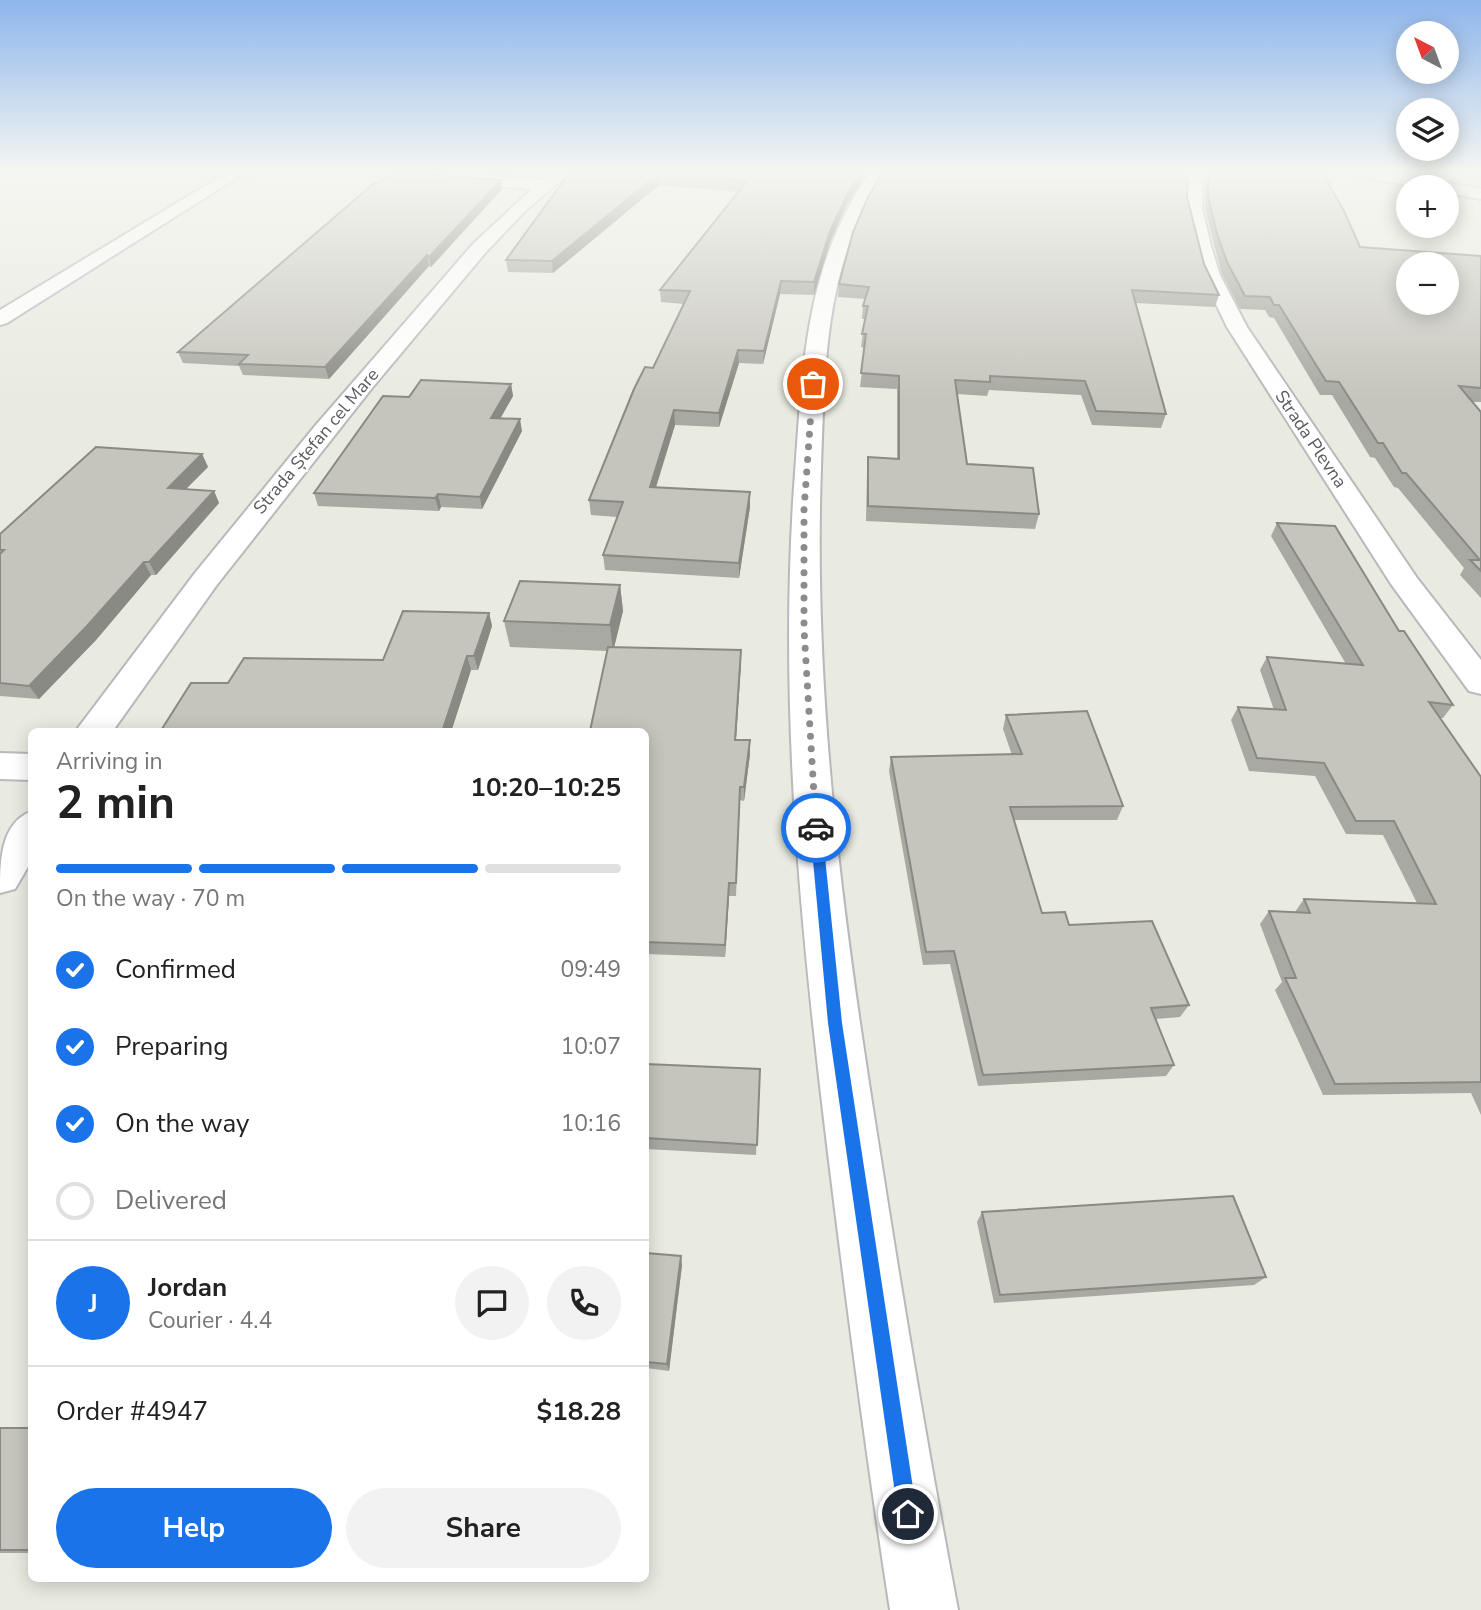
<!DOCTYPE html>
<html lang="en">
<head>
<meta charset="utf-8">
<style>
  body { margin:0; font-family:"Nunito Sans",sans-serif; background:#f2f2f2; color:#222; height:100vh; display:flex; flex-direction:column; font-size:26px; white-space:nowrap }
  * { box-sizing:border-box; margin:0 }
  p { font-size:23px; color:#767676 }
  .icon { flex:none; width:38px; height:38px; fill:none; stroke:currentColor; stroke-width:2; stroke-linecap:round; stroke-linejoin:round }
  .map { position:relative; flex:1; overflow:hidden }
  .details { position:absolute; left:28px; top:728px; width:621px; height:854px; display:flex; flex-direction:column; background:#fff; border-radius:10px; box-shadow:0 4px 18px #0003 }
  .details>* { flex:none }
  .needle { width:46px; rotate:319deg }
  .buttons { position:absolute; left:1396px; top:21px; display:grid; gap:14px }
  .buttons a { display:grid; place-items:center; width:63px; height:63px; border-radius:50%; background:#fff; box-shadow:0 4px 18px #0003; font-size:35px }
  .pin { position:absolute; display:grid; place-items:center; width:60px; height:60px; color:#fff; margin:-30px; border:4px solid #fff; border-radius:50%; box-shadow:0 2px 7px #0007 }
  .courier { position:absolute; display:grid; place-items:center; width:70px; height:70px; margin:-35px; border:5px solid #1a73e8; border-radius:50%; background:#fff; color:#222; box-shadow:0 2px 9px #0007 }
  .headline em { font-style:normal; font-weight:700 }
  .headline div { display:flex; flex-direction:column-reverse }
  .headline { display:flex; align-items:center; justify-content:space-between; height:119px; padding:0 28px }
  h1 { font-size:46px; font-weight:700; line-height:52px }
  .bar { display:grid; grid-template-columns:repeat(4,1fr); gap:10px 7px; align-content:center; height:84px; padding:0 28px }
  .bar i { height:9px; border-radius:5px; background:#e0e0e0 }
  .bar .selected { background:#1a73e8 }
  .bar p { grid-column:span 4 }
  .line { display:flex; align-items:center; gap:18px; padding:0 28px; border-top:2px solid #e0e0e0 }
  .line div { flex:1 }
  .round { display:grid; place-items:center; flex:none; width:74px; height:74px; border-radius:37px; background:#f2f2f2 }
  ol { padding:0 28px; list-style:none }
  li { display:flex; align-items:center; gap:21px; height:77px }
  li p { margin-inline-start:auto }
  li .icon { padding:7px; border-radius:50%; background:#1a73e8; color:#fff; stroke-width:4 }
  li:last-child { color:#767676 }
  li i { width:38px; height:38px; border:4px solid #e0e0e0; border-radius:50% }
  .action { display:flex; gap:14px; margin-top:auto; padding:14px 28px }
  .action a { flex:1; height:80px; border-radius:42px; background:#1a73e8; color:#fff; font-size:28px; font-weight:700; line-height:80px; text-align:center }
  .action a+a { background:#f2f2f2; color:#222 }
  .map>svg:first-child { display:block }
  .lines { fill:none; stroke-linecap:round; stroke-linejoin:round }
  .service-casing { stroke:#b8b8bd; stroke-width:3 }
  .minor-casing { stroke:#b8b8bd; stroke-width:4 }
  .secondary-casing { stroke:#b6b7bd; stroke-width:4 }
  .service { fill:#fff; fill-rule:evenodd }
  .minor { fill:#fff; fill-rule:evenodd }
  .secondary { fill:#fff; fill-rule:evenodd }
  .wall { fill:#a9a9a3 }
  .shaded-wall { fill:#8a8a84 }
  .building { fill:#c5c5bd; stroke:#8a8a84; stroke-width:2; fill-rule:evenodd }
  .route { fill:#1a73e8 }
  .done { stroke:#8b8c8c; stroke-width:7; stroke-dasharray:0 12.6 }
  .labels { text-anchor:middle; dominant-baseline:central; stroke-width:5; stroke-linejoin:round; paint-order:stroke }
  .far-street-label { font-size:18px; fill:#595a5f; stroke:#fff }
</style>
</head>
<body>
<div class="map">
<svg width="1481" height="1610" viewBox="0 0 1481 1610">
  <rect width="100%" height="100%" fill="#e9eae0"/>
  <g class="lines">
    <defs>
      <path id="service" d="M1464,172H1481V178L1466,175Z"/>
      <path id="minor" d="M369,172H439L543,180L554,172H571L525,211L486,252L372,388L216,586L112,732H75L195,573L315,426L473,244L532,189L376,176Z
        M870,172H885C824,265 825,361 821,468C813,697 843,922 879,1147C903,1302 929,1456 958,1610H890C866,1455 846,1300 827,1145C800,922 778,698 795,473C803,363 805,266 870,172Z
        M1188,172H1203L1202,208L1211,246L1220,275L1247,327L1417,578L1481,660V694L1469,691L1391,584L1227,327L1202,275L1193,246L1186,208Z
        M1352,172H1386L1481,189V199L1447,193V187H1419L1359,176Z
        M0,753L32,754V780L0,779Z
        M32,811V860L15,889L0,893C0,862 0,823 32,811Z"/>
      <path id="secondary" d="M228,172H246L7,323L0,325V310Z"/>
    </defs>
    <!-- service casing -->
    <use href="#service" class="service-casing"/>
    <!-- minor casing -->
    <use href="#minor" class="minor-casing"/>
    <!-- secondary casing -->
    <use href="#secondary" class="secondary-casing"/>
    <!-- service -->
    <use href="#service" class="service"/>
    <!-- minor -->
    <use href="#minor" class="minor"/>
    <!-- secondary -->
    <use href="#secondary" class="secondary"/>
  </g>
  <!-- wall -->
  <path class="wall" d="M470,172H518L515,175Z
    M570,172H868L846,206L830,242L814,295L780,294L763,364L739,363L719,427L675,425L656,488L750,492V507L739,578L605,570L603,555L617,517L591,515L589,500L684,304L661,302L660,290L739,192L659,185L553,273L508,272L506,260Z
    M1206,172H1322L1360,247L1481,256V402H1472L1481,412V598L1460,575L1464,568L1398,488L1394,487L1375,458L1370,457L1332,395H1320L1274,318L1269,317L1265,310L1240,309L1222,274L1214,245L1205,208Z
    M502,189L431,267L429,266L329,379L243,375L239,366L183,363L178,352Z
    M1187,197L1204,264L1219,295L1215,307L1135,303L1166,414L1161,428L1092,425L1081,395L989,390L987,396L957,394L967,464L1039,514L1035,529L866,521L867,471L868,457L897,459V389L860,387L865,348L861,347L865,319H862L863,306L865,299L838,297L839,284Z
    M511,384L513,396L500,418L522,431L482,509L441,507L439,511L318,506L314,493L409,397Z
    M202,454L208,467L186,489L214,491L219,503L156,575H151L96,640L39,699L0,696V534Z
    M1277,523L1399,631L1453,705L1443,718H1439L1481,777V1115L1471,1093L1323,1095L1275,990L1282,982L1260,924L1269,911L1295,912L1304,899L1417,903L1383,835L1346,834L1315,776L1249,771L1231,720L1238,707L1274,710L1260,670L1267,657L1346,664L1271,536Z
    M620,585L623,611L614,647L741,663L736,740H750V754L744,801L740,800L736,896H729L725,957L646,954V732L590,731L607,651L510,647L504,621Z
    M489,613L492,626L478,670H471L451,732H160L228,683L383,660Z
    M1006,715L1123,806L1117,820H1014L1042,913L1069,925L1189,1005L1180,1017L1156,1019L1174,1065L1166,1076L978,1086L950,964L923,965L889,771L891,757L1012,755L1003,729Z
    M646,1064L760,1069L756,1155L646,1149Z
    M982,1212L1266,1277L1254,1285L994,1303L977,1222Z
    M646,1253L682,1265L669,1371L646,1368Z
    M0,1428H32V1553H0Z"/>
  <!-- shaded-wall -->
  <path class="shaded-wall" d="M862,172H868L846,206L830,242L814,295V282L830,231L847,195Z
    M658,174L659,185L553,273L552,261Z
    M501,180L502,189L431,267L429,257Z
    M427,255L429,266L329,379L325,367Z
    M781,281L780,294L763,364L764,351Z
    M738,350L739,363L719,427V413Z
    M511,384L513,396L494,430L491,418Z
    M674,410L675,425L651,502L650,487Z
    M520,419L522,431L482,509L480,497Z
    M202,454L208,467L174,501L168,488Z
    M214,491L219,503L156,575L149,562Z
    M750,492V507L739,578V563Z
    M438,494L441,507L439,511L435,498Z
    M144,562L151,575L96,640L39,699L29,686Z
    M620,585L623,611L613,652L610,625Z
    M489,613L492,626L478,670L474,656Z
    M741,650V663L735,753V740Z
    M467,656L471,670L451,732H442Z
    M750,740V754L744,801V787Z
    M729,883V896L725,957V945Z
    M681,1256L682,1265L669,1371L667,1364Z"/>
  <!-- building -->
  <path class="building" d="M398,172L501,180L429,257L427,255L325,367L239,364L248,355L178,352L373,184Z
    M570,172H862L847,195L830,231L814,282L781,281L764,351L738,350L719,413L674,410L650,487L750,492L739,563L603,555L623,502L589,500L634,389L645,367L653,368L690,291L660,290L747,181L658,174L552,261L506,260Z
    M883,172H1188L1187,197L1204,264L1219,295L1132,290L1166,414L1096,411L1085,381L990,376V382L955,380L967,464L1033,468L1039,514L868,506V457L899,459V376L861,373L866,334H862L868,306H863L869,287L839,284L853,232L868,197Z
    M1209,172H1322L1344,211L1360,247L1481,256V388L1459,386L1481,412V571L1470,560H1480L1406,473H1402L1383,443H1378L1339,382L1326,381L1279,305H1274L1270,297L1245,296L1227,262L1217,234L1208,197ZM1409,264H1447V303H1409Z
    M421,380L511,384L491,418L520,419L480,497L438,494L435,498L314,493L383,396L409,397Z
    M96,447L202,454L168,488L214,491L149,562H144L87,626L29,686L0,683V554L4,550H0V534Z
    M1277,523L1335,526L1399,631H1404L1453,705L1429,702L1481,777V1082L1335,1084L1285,978H1296L1269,911L1310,913L1304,899L1436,904L1394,821H1356L1324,763L1257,758L1238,707L1286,710L1267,657L1363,665Z
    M520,581L620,585L610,625L504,621Z
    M403,611L489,613L474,656H467L442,732H160L191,683H228L244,658L383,660Z
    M608,647L741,650L735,740H750L744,787H740L736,883H729L725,945L646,942V732H580V730L590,731Z
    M1087,711L1123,806L1010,807L1042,913L1065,912L1069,925L1152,921L1189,1005L1151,1008L1174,1065L983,1075L954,951L926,952L891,757L1022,754L1006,715Z
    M646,1064L760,1069L757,1145L646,1138Z
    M1233,1196L1266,1277L1000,1295L982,1212Z
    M646,1253L681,1256L667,1364L646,1362Z
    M0,1428H32V1550H0Z"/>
  <!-- sky -->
  <linearGradient id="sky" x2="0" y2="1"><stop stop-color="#8eb6ec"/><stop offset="0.43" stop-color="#f5f6f1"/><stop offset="1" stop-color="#f5f6f1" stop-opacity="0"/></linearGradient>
  <rect width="1481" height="398" fill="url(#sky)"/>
  <!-- route -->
  <path class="route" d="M816,823L822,828L842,1023L917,1514L914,1521L908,1524L901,1521L898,1514L828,1023L810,828Z"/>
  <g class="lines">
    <!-- done -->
    <path class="done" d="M813,384L804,510V629L816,828"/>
  </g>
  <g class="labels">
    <!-- far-street labels -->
    <g class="far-street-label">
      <text transform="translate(1311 439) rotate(56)">Strada Plevna</text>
      <text transform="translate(316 441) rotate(-50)">Strada Ștefan cel Mare</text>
    </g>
  </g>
</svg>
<div class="buttons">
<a><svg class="needle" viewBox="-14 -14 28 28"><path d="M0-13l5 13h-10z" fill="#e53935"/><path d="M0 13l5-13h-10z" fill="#767676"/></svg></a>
<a><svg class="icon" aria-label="layers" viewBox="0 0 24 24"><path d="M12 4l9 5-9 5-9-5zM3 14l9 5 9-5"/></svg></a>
<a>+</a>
<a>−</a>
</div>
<div class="pin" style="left:813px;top:384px;background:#ea580c"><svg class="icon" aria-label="bag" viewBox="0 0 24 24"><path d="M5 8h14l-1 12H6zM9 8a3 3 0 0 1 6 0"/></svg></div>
<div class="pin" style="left:908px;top:1514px;background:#1f2937"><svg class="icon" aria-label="home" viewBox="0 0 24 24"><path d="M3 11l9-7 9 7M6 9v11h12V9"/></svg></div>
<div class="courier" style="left:816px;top:828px"><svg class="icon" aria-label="car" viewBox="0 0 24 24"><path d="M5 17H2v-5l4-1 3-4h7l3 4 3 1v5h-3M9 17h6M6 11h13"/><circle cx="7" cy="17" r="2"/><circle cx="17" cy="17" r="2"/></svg></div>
<section class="details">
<div class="headline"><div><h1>2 min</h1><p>Arriving in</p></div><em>10:20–10:25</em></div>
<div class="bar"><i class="selected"></i><i class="selected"></i><i class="selected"></i><i></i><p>On the way · 70 m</p></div>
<ol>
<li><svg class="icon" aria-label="check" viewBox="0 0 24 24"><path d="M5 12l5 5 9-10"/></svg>Confirmed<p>09:49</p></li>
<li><svg class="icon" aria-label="check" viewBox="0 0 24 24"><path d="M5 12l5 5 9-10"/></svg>Preparing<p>10:07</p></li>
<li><svg class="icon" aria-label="check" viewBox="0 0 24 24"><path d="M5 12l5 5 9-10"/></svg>On the way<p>10:16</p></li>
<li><i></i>Delivered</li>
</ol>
<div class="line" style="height:126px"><b class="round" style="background:#1a73e8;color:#fff">J</b><div><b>Jordan</b><p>Courier · 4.4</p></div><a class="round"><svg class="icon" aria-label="chat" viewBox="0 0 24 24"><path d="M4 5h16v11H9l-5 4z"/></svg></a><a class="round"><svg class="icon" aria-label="phone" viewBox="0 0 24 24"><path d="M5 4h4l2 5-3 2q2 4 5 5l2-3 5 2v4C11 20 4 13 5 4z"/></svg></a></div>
<div class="line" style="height:91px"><div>Order #4947</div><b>$18.28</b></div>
<div class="action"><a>Help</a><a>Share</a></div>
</section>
</div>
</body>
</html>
